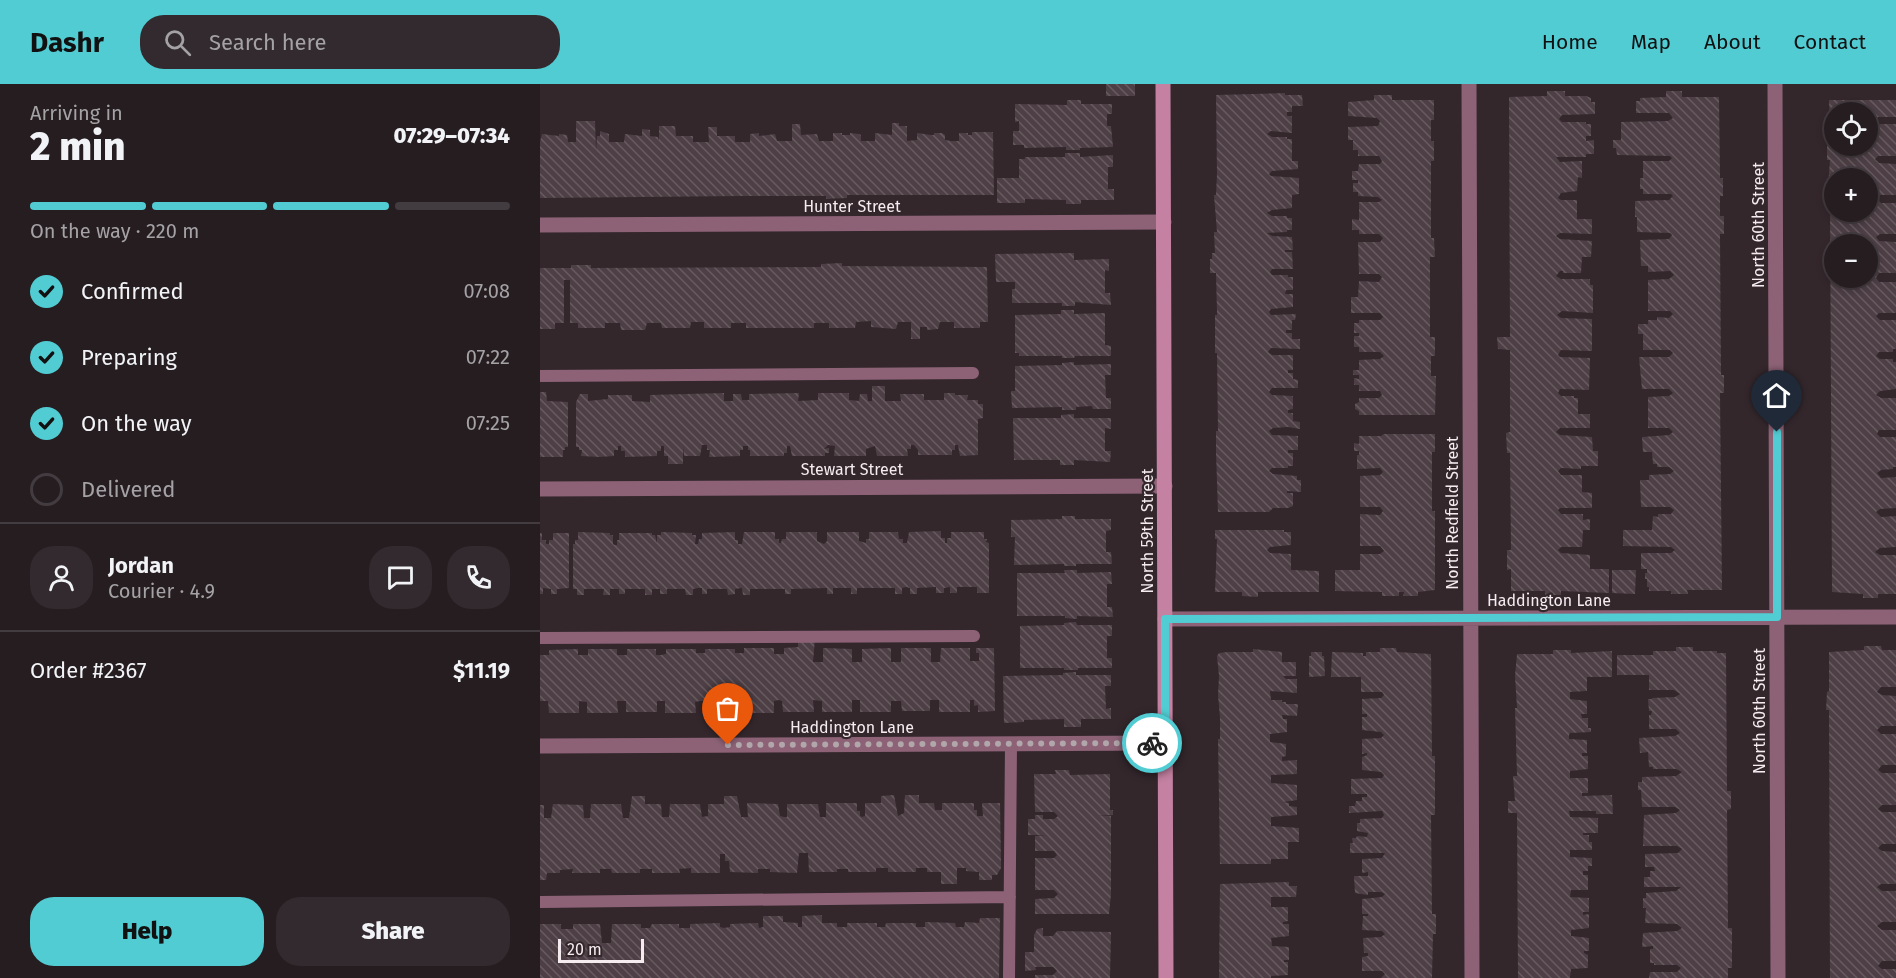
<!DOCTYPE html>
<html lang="en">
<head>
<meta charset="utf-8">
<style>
  body { margin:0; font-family:"Fira Sans",sans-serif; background:#322a2e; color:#f1f3f6; height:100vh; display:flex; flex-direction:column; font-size:22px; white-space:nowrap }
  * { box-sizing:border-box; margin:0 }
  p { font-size:20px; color:#a4a2a5 }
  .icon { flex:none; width:33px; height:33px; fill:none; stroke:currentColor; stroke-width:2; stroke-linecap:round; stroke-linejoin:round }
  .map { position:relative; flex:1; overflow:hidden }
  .side { display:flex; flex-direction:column; background:#261d21; width:540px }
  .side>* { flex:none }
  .buttons { position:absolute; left:1284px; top:18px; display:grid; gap:12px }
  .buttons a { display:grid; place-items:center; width:54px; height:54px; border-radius:50%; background:#261d21; box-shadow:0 3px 9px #0003,0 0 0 2px #423b3f; font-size:30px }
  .scale { position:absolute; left:18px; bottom:15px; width:86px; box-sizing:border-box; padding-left:6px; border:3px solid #f5ecf0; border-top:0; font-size:16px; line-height:21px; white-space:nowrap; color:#f5ecf0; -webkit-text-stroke:4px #33272c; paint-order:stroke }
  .pin { position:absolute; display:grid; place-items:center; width:51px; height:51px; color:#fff; margin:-62px -26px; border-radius:50% 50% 50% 0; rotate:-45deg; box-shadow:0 0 6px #0007 }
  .pin .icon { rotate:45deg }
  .courier { position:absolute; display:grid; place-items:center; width:60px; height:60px; margin:-30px; border:4px solid #51ccd2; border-radius:50%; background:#fff; color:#222; box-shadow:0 2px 8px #0007 }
  .summary em { font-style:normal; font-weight:800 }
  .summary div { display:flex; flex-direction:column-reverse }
  .summary { display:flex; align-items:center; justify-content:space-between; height:102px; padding:0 30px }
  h1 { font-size:39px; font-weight:800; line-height:45px }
  .bar { display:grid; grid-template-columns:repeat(4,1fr); gap:9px 6px; align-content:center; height:72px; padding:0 30px }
  .bar i { height:8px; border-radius:4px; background:#423b3f }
  .bar .current { background:#51ccd2 }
  .bar p { grid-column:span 4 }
  .line { display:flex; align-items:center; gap:15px; padding:0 30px; border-top:2px solid #423b3f }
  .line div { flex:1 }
  .round { display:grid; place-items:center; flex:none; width:63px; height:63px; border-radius:24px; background:#322a2e }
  ol { padding:0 30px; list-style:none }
  li { display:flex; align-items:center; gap:18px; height:66px }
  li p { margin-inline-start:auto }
  li .icon { padding:6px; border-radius:50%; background:#51ccd2; color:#111; stroke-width:4 }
  li:last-child { color:#a4a2a5 }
  li i { width:33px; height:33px; border:3px solid #423b3f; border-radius:50% }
  .primary-button { display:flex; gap:12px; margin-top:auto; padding:12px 30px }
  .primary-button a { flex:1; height:69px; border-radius:24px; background:#51ccd2; color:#111; font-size:24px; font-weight:800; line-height:69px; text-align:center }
  .primary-button a+a { background:#322a2e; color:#f1f3f6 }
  header { display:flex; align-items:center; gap:36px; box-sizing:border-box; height:84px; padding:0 30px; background:#51ccd2; color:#111 }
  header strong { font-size:28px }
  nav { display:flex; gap:33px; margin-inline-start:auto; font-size:21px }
  .search { width:420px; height:54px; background:#322a2e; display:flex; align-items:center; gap:15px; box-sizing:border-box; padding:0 21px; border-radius:24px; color:#a4a2a5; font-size:22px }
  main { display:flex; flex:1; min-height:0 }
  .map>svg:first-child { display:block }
  .building { fill:url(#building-back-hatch); fill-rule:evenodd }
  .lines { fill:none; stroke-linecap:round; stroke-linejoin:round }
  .lane { stroke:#8d6276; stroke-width:12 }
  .street { stroke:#8d6276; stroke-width:15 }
  .secondary { stroke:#c481a1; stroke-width:15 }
  .done { stroke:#b1a7ab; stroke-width:6; stroke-dasharray:0 10.8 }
  .route { stroke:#51ccd2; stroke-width:8 }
  .labels { text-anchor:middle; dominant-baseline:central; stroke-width:4.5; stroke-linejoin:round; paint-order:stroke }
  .street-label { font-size:16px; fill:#f5ecf0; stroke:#33272c }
</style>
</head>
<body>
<header>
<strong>Dashr</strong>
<div class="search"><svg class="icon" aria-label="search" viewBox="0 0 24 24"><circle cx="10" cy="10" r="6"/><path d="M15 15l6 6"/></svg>Search here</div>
<nav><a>Home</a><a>Map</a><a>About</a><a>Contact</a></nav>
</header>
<main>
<section class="side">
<div class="summary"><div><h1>2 min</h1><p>Arriving in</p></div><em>07:29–07:34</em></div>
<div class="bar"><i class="current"></i><i class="current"></i><i class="current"></i><i></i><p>On the way · 220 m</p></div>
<ol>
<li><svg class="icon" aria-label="check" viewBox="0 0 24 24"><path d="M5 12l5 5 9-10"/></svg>Confirmed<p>07:08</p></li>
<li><svg class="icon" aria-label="check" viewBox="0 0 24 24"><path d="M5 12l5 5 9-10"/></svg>Preparing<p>07:22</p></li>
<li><svg class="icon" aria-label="check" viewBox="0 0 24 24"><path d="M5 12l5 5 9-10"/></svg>On the way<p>07:25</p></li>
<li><i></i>Delivered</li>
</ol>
<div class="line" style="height:108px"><a class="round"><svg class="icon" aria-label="person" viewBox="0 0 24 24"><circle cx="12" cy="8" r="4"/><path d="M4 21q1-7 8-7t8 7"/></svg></a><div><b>Jordan</b><p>Courier · 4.9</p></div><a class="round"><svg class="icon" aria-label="chat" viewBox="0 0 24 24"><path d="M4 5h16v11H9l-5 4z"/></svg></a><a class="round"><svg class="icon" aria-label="phone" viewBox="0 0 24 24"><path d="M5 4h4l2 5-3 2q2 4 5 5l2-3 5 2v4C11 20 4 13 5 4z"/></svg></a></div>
<div class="line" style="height:78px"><div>Order #2367</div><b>$11.19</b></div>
<div class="primary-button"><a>Help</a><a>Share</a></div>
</section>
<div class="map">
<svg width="1356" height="894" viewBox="0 0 1356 894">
  <defs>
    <pattern id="building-back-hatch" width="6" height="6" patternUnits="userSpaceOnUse" patternTransform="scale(1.5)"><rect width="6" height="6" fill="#4d3f45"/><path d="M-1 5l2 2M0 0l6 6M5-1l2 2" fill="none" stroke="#675b60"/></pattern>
  </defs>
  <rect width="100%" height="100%" fill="#33272c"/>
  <!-- building -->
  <path class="building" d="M566,0H595V12H566Z
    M1007,7H1025V12H1046L1051,14V18H1055V30L1022,31L1019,35L1022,38H1046V40H1051V52H1046V57L1054,56V70H1046V73H1016L1020,78L1042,77V94L1038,93L1037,107L1021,109L1018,114L1021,116H1037V135H1052V150L1020,149L1016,152L1020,155L1052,157L1051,173H1042L1041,189H1023V187H1020L1016,192L1021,195H1050V201H1053V229L1022,227L1017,231L1021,234L1052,235V267L1021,266L1018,271L1020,273L1050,274L1049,306L1020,305L1018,309L1021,312H1034V314H1038V330H1050V344H1020L1016,348L1020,351L1052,353L1053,367H1058V382H1041V385L1021,384L1018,387L1021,391H1042V408L1052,409V424H1020L1018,426L1021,430H1043V436L1050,435V446H1043L1042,463H1021L1018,466L1021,469L1050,471V485H1069V509L1021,507V511H1005V507H971V485L967,486V466H971L970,369H967L966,349L970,348V266L958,265L957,253H970L969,13L1007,12Z
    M1126,7H1142V13H1179L1180,94H1183V112H1180V132H1184V150H1180L1181,291H1184V309H1180L1182,506H1147L1148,510H1131V507H1109V503H1107V495H1105V489H1107V485H1101V469H1131L1135,466L1131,463L1083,462V446H1112L1113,432L1118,433V430H1131L1134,426L1130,423H1101L1100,396H1109V391L1130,390L1134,387L1129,383H1117V380H1113L1112,368H1103L1102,353L1129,351L1133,348L1129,344H1108V313L1129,312L1133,309L1129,305H1102L1099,273H1129L1133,269L1130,266H1103V250H1098V240H1108V236H1117V233L1129,234L1133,230L1130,227H1108V196L1129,195L1134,191L1130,187L1108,188V182H1101L1100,156L1129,155L1132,151L1130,149L1097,148V133H1095V117L1129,116L1133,112L1131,110H1103V105H1100V94H1103V77H1129L1132,74L1130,72L1077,71L1076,64H1073V56H1081V38L1128,37L1133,34L1129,29H1096V17H1100V14L1126,13Z
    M745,9V11H762L763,22H752V28H747V32H752V49L731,47L727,50L732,53H747V55H752V77H758V85L732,87L729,90L731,92L759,94V110L752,111V124L732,126L727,129L732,132H747V134H752V146H747V148L727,149L732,152L752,153L753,166H745V168H752L753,185H732L730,188L732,191H748V193H753V206H746L745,210H753V223L731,225L729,228L731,231L756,230L755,236H752V246H746V249H752V255H760V265L731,264L728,268L732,271H753V286H748V289H753V295L758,296V304H732L729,308L732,311L753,312V325L748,326V329H753V337L760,338V345L748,343L733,344L729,347L732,351L758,352V366H748V369H753V382H748V384H732L729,387L733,390L757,392V396H761V408L747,407V409H753V422L748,424H733L729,428H678L676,368V347H678L677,269H675V231H677V228L676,189H670V175H672V169H675L674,148H677L674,111H676L677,90L676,11Z
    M834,11H852V16H894V36H891V57H894V77H891V154H894L895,173H890V253H895V272H891V292H896L895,331H819V327L815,325V320L819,318V314H839L842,311L840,307H819V301H814V294L819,295V291H813V286H819V276L840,275L844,272L840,268H819V263H814V252H819V249H814V239H819V236H840L843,233L840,229H811V213H818L819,197L839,198L842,193L839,190H819L818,158H840L843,154L839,150H819V146H812V135L819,136V118H839L842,116L838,113L818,112V108H813V99H818V96H812V87H818L819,80H840L842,77L839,72H818V66H813V56H808V43L838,42L840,37L837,34L808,32V18L834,16Z
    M527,16H541V20H572V30H567V42H571L573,63L540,64V66H526V63L484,64V61H473V47H479V37L475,38V20L527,21Z
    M1289,16H1356V33H1338L1335,36L1338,40H1356V72H1338L1335,75L1339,79L1356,80V111H1339L1337,115L1341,119H1356V150H1340L1336,153L1339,157L1356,158V189H1339L1336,194L1339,198H1356V229H1339L1336,232L1340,236H1356V265H1353V268H1339L1336,272L1340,275H1353V278H1356V305L1340,307L1336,311L1341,314H1356V346H1339L1337,350L1340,353H1356V383H1353V385L1341,386L1337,389L1341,394L1356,393V424L1340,425L1336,428L1341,433L1356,432V463L1340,464L1335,468L1340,471H1356V510H1338V514H1323V510L1292,508L1290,116H1287L1290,76H1287V56H1290ZM1294,28H1328V62H1294ZM1294,94H1328V128H1294ZM1294,160H1328V194H1294Z
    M36,37H55L56,67L57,52H60V47L69,50V58H84L85,50L102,52V45L110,46V52L118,53L119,57V42H135L136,52H153V58H169L168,43H177V52H195V58H210V50L219,49V52L235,50L237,57H252V40H260L261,51L277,50L279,57H293V49H302V51H310V49L319,50L321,51V57H335V49L352,51V39H359V42H367V57L377,56V49L391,51H394V49H402L405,51V56L411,57H419V49H428V51H432V48H453L454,111H307V114L286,115V112H203L0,114V58L2,50L19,52V50L27,51L28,58H36Z
    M525,69H540V73L573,71V83H568V105H574V116H541V120H526V116L485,115V119H457V94H479V75H485V73H525Z
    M534,169V176L569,175V187L565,186V209H570L571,221L535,218V222H522V219H472V205H475V198H456L455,170Z
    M302,179V182L447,183L448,238H440V244H414V238H400L398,245L387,246V243H380V255H371V238H358L356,245L331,243V237L316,238L315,244H289V239H274V244H206V239H191V244H164V238H151L150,244H122L121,239H107L105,246H81L80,239H65V244H38V239H30V196H24V239H15V245H0V184H31V181H51V184L281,183V180Z
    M521,226H534V230L565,229V261L571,262V272H535L534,274H522V272H479V269H475V231L521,230Z
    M534,278V281L571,280V291H565L566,314H571V325H553L552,322L536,323V326H522V323L472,324L471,307H475V282L522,281V279Z
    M332,302H345V317H361L360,310H384V316H404V309H415V311H428L427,316H438V320H443V334L438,335V371L420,372L418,361H415V366H412V371H378V366L374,361H371V365H367L368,372H337L335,362L326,365V372H294L295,362L288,361L284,365L289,364V369H285V372H252L250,362H247V369H244V372H210V366H208V362H203V366H200V372L169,373L170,366H167V361H162L160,372H144L143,362V380H128V372H124V362H121V367H117V372L85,373V367H81V362H78V366H74V372L59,373L41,372L42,366H39V363H36V318L40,310H48V317L68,315V311H92V317L110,318V311L184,309V317H193V310H201L202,316H209V310L259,309L258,317L278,316V309H309V316L319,317L320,310H327L328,317H332Z
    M0,308H6L7,317L28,318V363H25V366H23V373H0Z
    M534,330V334H571V345L565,344V367H571L570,378L534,376V381H520V376H474L473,334H521V331Z
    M844,350H895V368H892V427H895V506L878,508V512H863L864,508H859V512H842V508L795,507V486H820V470H840L844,467L840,462H820V430L840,431L843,427L840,423H820V392L840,391L843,388L840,384L817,385V371H819V367H814V359L819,360V352H841Z
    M522,432H535V435H571V446L566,447V468H571L572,480H536V482H524V480L474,481L475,453H471V436L522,435Z
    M675,446H744V448H751V461L730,463L727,466L730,469L751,470V486L779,487V508H718V513L702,512V508H675L677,455H675Z
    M401,447V454H405V459H407V454H411V448H444V455H447L446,458L449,459V509H437V503H417V509H410V503L404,504V509H396V503L377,504V510H370V504L366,503L362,504V510H355V504H317V510H311V504H293V510H287V504L251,505V510H245V505H210V511H203L202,504L195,505V510L188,511L187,505H167V510H162V504H158L153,505V511H146L145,505H127V510H120V505H112V511H105V505H85V510H79V505H70V511H63L64,505H44V511H37V505H33V460H35V456H38V448L70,449V451H73V460L75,461H77V456H79V449H112V451H115L117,459V451H121V448L152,449V451H156L155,460H158L159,455H162V449L195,448V456H198V460H202L204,448H235V455H239V459H241L242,455H246V448H277V457L284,460L287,457V448H319V457L326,459V455H329V448H358L359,455H363V459H367L369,448Z
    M0,449H2V456H6V460H9V456H13V449H29V504L17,505V510H11V505L3,504V510H0Z
    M524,486H537V489L571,488L572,500H567V523H572L573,533L537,532V535L525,534V532H477V489H525Z
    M1072,486H1096L1095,510L1072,509Z
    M536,538L537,541H572V552H567V574H572V584H538V586H524V584H480V542L524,541V539Z
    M258,555H275L273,578H283V564L312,565V578H322V565L351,564V578H361V564H391V578H400L401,564H430V577H439V569H436V564H454L455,627L438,628V621L434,622V616H430V628H399V616H390V627H362L361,617H351V628H320V616H312V628H282V617L273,616L274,628H243L242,617L239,616L234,617V629H204V617H195L196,629H164V617H160L155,618L156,629H125V617H117V628H86V617H77L78,629H47V618L39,617V629H9L8,617H0V571H9V566L38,565V571H48V565H77V571H87V565H116V571H121L126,570V565H156V569H165V565H195V569H204V564H234V570H244V564L258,563Z
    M1324,562H1341L1342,566H1356V603H1341L1337,608L1342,611L1356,612V642H1341L1337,646L1341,650H1356V681H1342L1338,686L1342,689H1356V721H1342L1338,725L1342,728H1356V760H1342L1338,764L1342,767L1356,768V800H1341L1337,803L1342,807H1356V838H1342L1337,842L1342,846H1356V877H1342L1338,882L1342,885H1356V894H1290L1289,626H1286L1287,608L1289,607V568L1324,566Z
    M1136,563H1153V567H1177V569H1186L1187,707H1191V725L1187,726L1188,844H1192V884H1188V894H1109L1110,888H1137L1141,884L1137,881H1114V879H1110V865H1113V862L1102,863L1103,849L1137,847L1142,844L1137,840L1105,839L1106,824H1103V814H1106V809L1136,807L1141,803H1104V793H1110V787H1115L1114,783H1105V770L1138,769L1142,765L1137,762H1103L1104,731L1136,729L1140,726L1135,723H1102L1101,706H1098V698H1102V693L1136,692L1142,688L1136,685H1113V683H1109L1108,668L1100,669L1099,654L1135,652L1140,649L1136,645H1109V631H1111L1112,627H1109L1108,615H1112V614L1135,613L1140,610L1134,606H1109V591H1077V571H1113V567H1136Z
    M840,564H856L857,568L891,570L892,672H895V731H891L892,830H896V850H893L892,894H841L845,890L842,887H822V873L828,872V869H824L823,854L841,853L845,850L842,847L822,846L823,832H828V830H822V815L842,813L845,810L841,808H828V811L815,809L814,792H828V788L822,789V775L842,774L845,769H810V759H813L812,754H816L817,752L827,753L828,749L817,747V739H820V735L842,734L844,731L842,727L809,729V722H815L816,717H822V713H827V710H811V695L842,694L844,691L841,688L822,686V673L827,671V669L822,670V655L841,654L844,651L841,648L822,646V633H827V630H822V615L841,614L844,611L842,608H821V593H791L792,568L823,569V572H826V568H840Z
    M713,565L742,568V578H756V592H743L746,595H757V609L730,607L731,616H742V618H746V620H758L757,632L742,631L743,635H747V648L730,650V658L746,660V672L742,673V677L757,676V690L731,691V699L757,701V716L743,718L749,719V722L757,723V731L731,733V742L759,744V758H748V775H731V780H680L678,655H680V634L678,611L679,592L677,572L679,569L688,568H713Z
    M1013,566H1031V569L1072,567V593H1047V607L1030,608V615L1047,617V630H1041L1042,634H1048V644H1051V648L1030,649L1029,651V655L1047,656V669H1042V672H1048V685L1030,687V694H1048V709H1042V712L1072,711L1073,730H1056V727H1029L1030,733L1058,734V749H1043V751H1049V758H1052V766H1030V773L1052,774V782H1048V787H1043V791H1048V806H1031L1030,813L1049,814V828H1043V831L1049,830V844L1031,846V852L1049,854V867H1044V869L1048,871V884L1031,885L1030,894H978L977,729H968V717H975L973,692H977L975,624H977L975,592L977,570H1013Z
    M771,568H782V572H784L785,592L769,593V572H771Z
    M536,588V591H571V602H565L566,625L571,624V635H541V643H524V635L484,636V638L464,639L463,592L523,591V589Z
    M515,686H529L530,691L570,690V726H573V731L557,732H571V810L569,830H495V815L514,814L518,810L514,806H495V774H514L517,771L514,767H495V752L506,751H488V735H495V731H503V735H514L518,732L514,728H495L494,690H516Z
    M354,711L358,732L364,729L365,711H379V719H394L395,726H402V719H434V726H437V732H443L442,719H460L461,784L457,791H452V796H439V788L426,787V784H417V800H401V788H387V784H376V788H348V784H336V788H308V785H297V788H269L268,769H259L257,789L230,788V785H218V789L190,788L189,777H185V770H180V789H151V784L139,785L140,789H112V785H100V789H72L71,785H60V789H32L33,785L20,786V789H7L6,796H0V721H4V734H11L13,720L43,721L44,734H50L51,720H81L83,734H89L92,712H105V720H121L122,733H129L130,720H160L162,733L168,732V720H184V712H197L201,733H208L207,719L238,720L240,732L244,733H247V720H278L280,733H286V719H317V727H320V732L322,733L325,732V719H341V712Z
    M749,798V802H757L756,813H731V823H748V837L743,838V840H749V852L731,854L732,862L749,863V876H744V878H748V891L731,892V894H679L680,800Z
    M282,831V839H297V843H307V839H337V843H345L346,839H376V843H385V838L415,839L416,843H424L425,838L439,839L440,834H460L459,894H0V840H21V845H33V840H60L62,859H71L72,840H101V844H110L112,840H139V844H150V840L180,839V843L184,844L190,843V840L218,839L219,844L223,843V832H243V838L258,839V843H262V832Z
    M503,844V852H513L517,847L571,848L570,894H495V891H513L517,887L513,883H495L496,886L485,887V868H494V851L497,845Z"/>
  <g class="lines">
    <!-- lane -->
    <path class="lane" d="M0,292L433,289
      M0,554L434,552
      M0,818L470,813
      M469,894L471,660"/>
    <!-- street -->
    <path class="street" d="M929,0L932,894
      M1235,0L1238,894
      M0,141L624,138
      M0,405L625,402
      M625,535L1356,533
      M0,662L625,659"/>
    <!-- secondary -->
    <path class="secondary" d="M623,0L626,894"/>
  </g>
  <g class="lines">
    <!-- done -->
    <path class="done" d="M188,661L612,659"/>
    <!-- route -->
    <path class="route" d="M612,659H625V535L1237,533V348"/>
  </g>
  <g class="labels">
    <!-- street labels -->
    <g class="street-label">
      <text x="312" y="122">Hunter Street</text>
      <text transform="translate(1218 141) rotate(-90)">North 60th Street</text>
      <text x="312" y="385">Stewart Street</text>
      <text transform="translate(912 429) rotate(-90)">North Redfield Street</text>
      <text transform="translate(607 447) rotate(-90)">North 59th Street</text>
      <text x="1009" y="516">Haddington Lane</text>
      <text transform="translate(1219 627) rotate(-90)">North 60th Street</text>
      <text x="312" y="643">Haddington Lane</text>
    </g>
  </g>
</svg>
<div class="buttons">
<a><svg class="icon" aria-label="locate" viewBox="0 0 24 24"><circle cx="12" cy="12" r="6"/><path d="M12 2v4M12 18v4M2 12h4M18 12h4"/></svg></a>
<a>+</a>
<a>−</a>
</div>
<div class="scale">20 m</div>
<div class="pin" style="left:188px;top:661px;background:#ea580c"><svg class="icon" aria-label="bag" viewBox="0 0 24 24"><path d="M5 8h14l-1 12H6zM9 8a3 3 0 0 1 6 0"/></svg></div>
<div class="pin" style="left:1237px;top:348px;background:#1f2937"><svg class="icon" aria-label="home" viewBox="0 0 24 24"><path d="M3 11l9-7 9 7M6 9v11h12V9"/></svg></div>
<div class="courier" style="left:612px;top:659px"><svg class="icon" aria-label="bike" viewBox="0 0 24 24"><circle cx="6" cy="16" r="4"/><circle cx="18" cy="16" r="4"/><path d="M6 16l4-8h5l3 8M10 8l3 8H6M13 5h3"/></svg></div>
</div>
</main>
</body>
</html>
